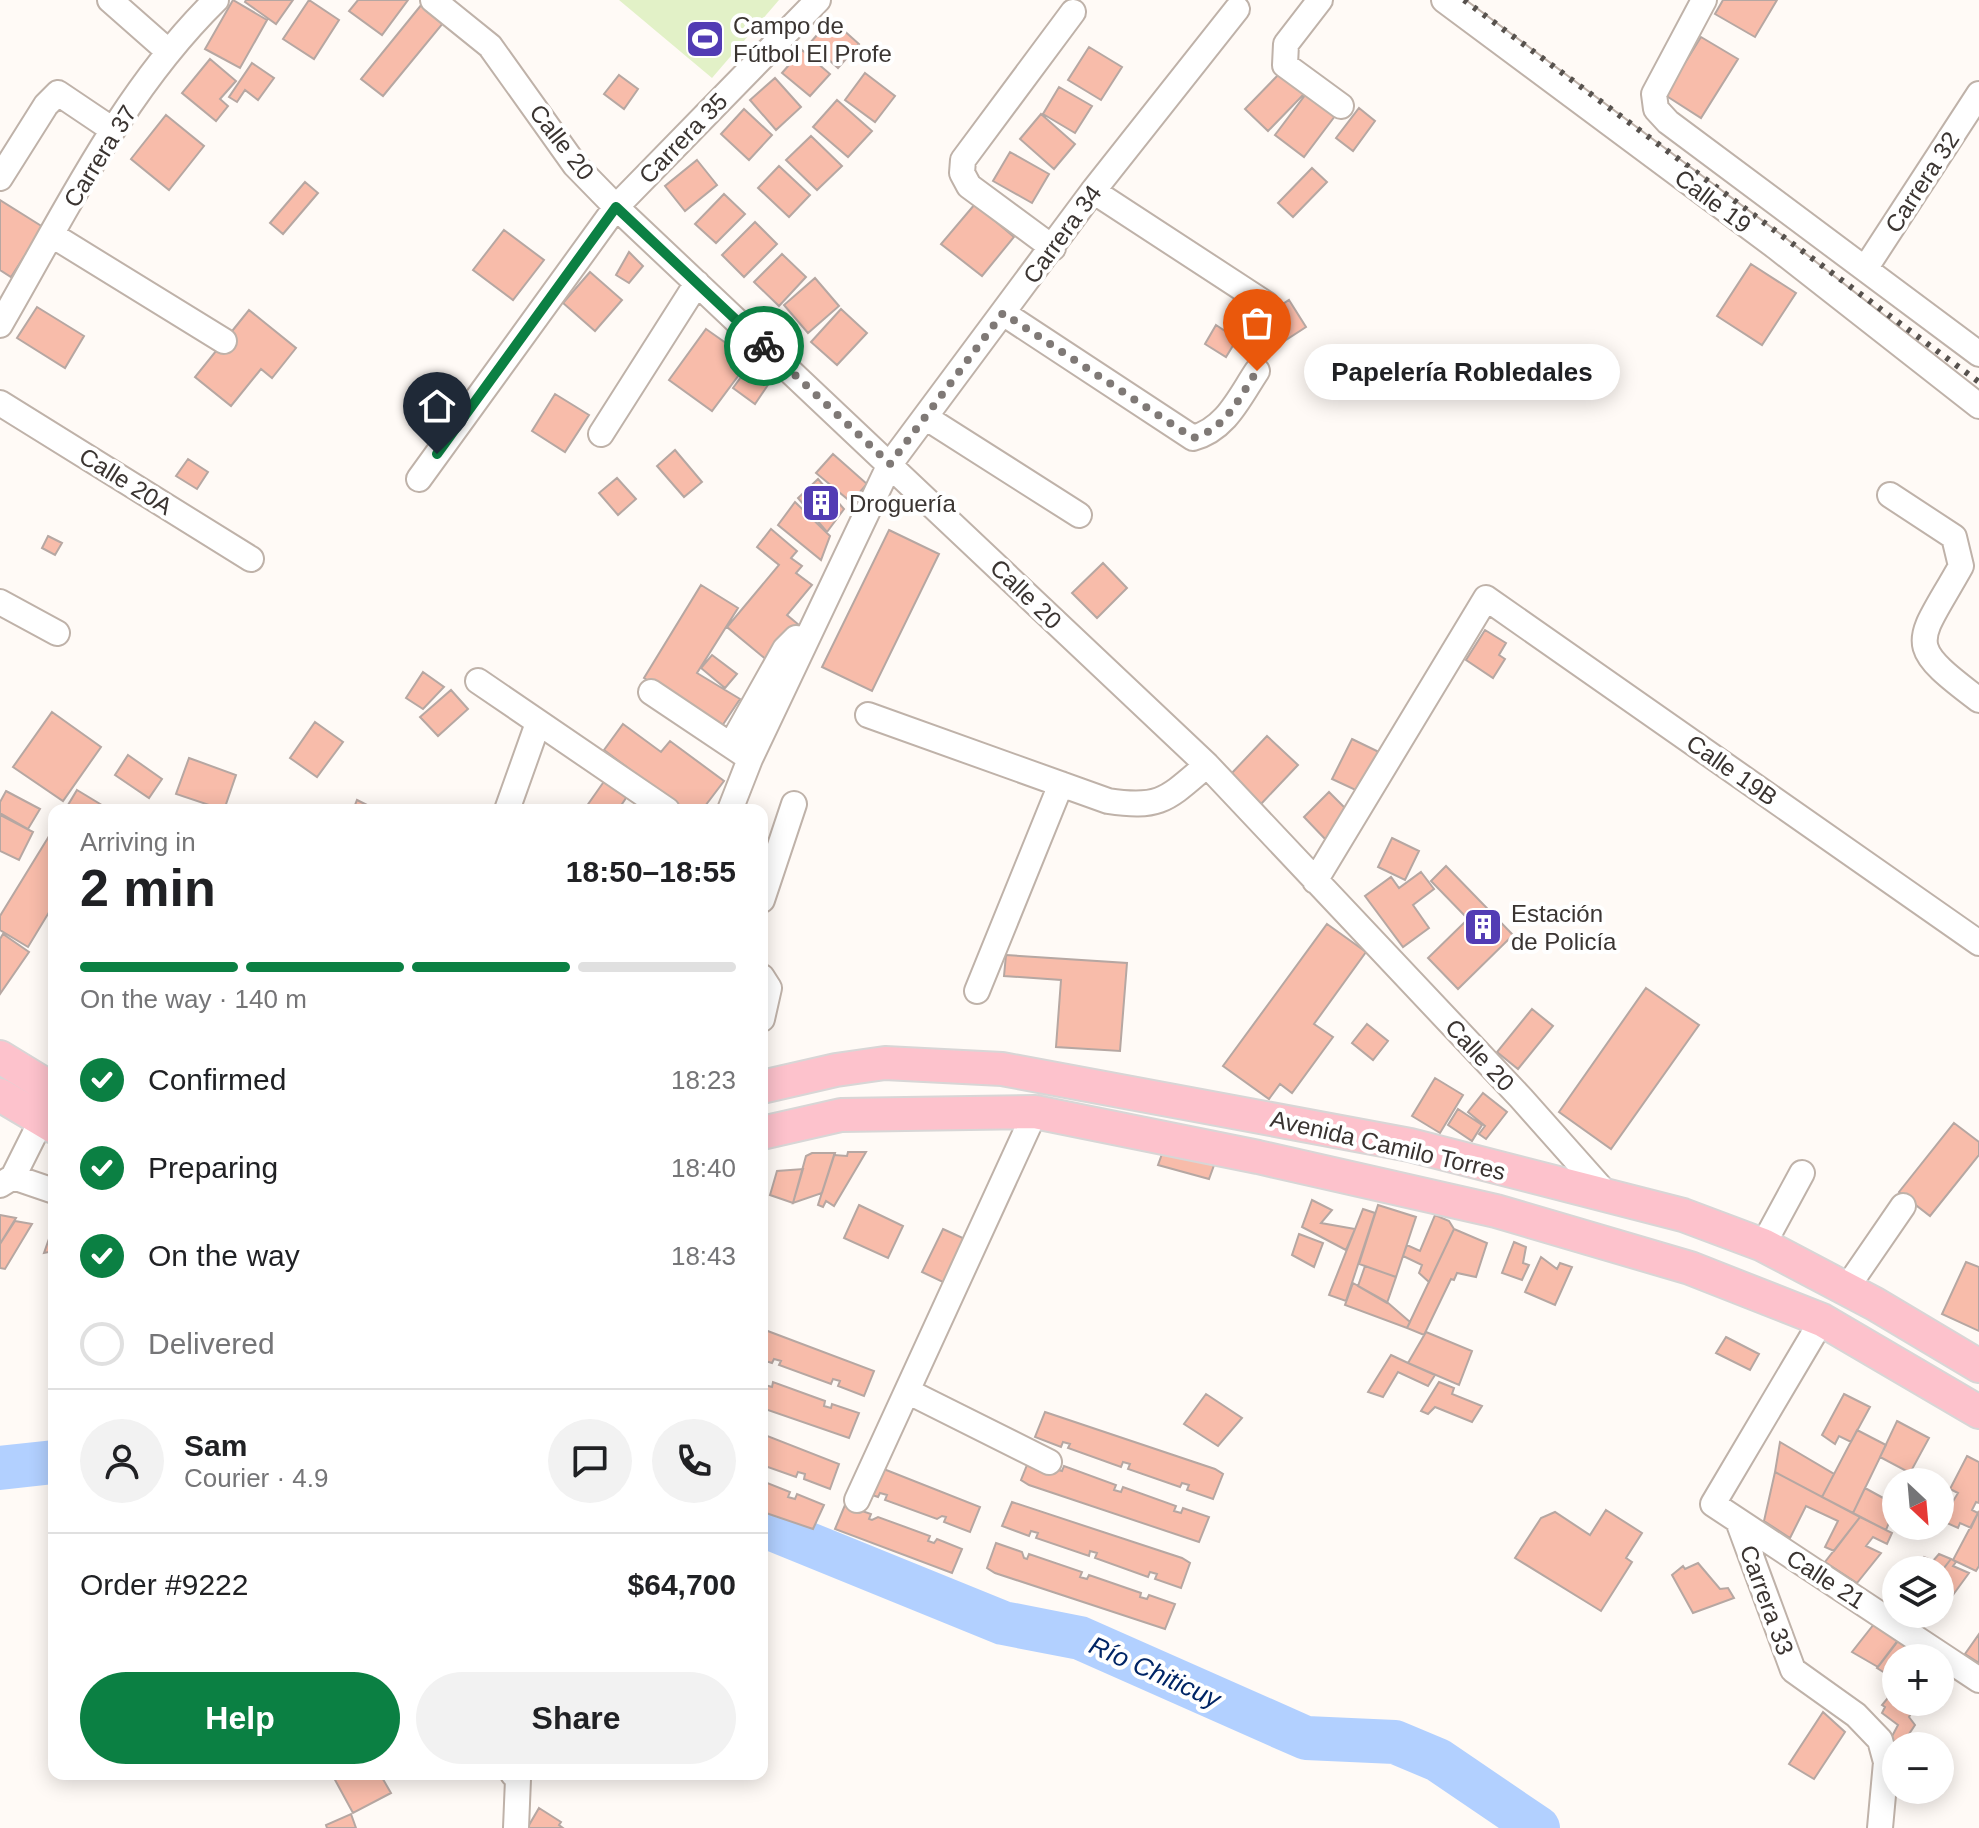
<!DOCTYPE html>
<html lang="en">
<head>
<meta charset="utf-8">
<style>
  body { margin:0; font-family:Arial,sans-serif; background:#f2f2f2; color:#202124; height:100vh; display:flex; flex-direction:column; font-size:30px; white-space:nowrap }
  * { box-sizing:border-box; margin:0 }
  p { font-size:26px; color:#757577 }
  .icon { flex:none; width:44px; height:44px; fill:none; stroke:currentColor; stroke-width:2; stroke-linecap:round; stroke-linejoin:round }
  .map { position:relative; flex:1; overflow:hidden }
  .details { position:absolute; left:48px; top:804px; width:720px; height:976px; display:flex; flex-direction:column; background:#fff; border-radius:16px; box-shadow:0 4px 20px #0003 }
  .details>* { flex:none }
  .needle { width:52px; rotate:154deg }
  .controls { position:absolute; left:1882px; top:1468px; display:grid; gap:16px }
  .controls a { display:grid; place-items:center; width:72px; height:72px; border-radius:50%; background:#fff; box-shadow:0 4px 20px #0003; font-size:40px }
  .pin { position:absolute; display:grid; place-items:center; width:68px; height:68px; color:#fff; margin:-82px -34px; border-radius:50% 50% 50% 0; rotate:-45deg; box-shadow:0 0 8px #0007 }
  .pin .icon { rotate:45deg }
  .courier { position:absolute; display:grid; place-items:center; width:80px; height:80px; margin:-40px; border:6px solid #0b8043; border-radius:50%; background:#fff; color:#222; box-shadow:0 2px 10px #0007 }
  .bubble { position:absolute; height:56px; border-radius:28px; background:#fff; box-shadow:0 4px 20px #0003; font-size:26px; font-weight:700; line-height:56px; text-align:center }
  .head em { font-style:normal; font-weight:700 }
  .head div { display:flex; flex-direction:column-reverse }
  .head { display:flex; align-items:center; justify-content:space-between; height:136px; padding:0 32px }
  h1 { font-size:52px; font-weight:700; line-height:60px }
  .bar { display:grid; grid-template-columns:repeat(4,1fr); gap:12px 8px; align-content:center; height:96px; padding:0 32px }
  .bar i { height:10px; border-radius:6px; background:#e0e0e0 }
  .bar .on { background:#0b8043 }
  .bar p { grid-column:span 4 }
  .line { display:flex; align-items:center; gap:20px; padding:0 32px; border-top:2px solid #e0e0e0 }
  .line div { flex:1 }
  .round { display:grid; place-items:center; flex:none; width:84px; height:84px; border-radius:42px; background:#f2f2f2 }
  ol { padding:0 32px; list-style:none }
  li { display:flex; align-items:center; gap:24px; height:88px }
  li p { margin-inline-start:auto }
  li .icon { padding:8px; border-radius:50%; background:#0b8043; color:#fff; stroke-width:4 }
  li:last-child { color:#757577 }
  li i { width:44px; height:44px; border:4px solid #e0e0e0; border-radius:50% }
  .action { display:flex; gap:16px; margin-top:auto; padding:16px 32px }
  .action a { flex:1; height:92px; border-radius:48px; background:#0b8043; color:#fff; font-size:32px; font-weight:700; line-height:92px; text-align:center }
  .action a+a { background:#f2f2f2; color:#202124 }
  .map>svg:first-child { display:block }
  .green { fill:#e2f1c7 }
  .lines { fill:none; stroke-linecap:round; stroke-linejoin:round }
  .river { stroke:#b2d0ff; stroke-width:44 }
  .building { fill:#f8bcaa; stroke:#b6a7a2; stroke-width:2 }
  .minor-casing { stroke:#bfb2a9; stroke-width:28 }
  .major-casing { stroke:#d8d6d6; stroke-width:36 }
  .minor { stroke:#fff; stroke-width:24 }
  .major { stroke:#fdc2cc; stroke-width:32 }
  .rail { stroke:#56514d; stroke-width:6; stroke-dasharray:4 8; stroke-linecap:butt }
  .done { stroke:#7f7976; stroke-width:8; stroke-dasharray:0 14.4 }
  .route { stroke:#0b8043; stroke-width:10 }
  .labels { text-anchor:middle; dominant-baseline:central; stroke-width:8; stroke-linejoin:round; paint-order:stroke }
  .poi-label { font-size:24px; fill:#3a3431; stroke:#fff; text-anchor:start }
  .street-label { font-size:24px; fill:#3a3431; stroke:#fff }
  .water-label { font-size:26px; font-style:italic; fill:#002566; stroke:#fff }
</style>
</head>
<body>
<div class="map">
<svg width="1979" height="1828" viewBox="0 0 1979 1828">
  <rect width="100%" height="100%" fill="#fffaf6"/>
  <!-- green -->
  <path class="green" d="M619,0H779L712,78Z"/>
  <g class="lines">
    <!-- river -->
    <path class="river" d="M0,1468L54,1462
      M762,1525L1003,1623L1080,1638L1306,1738L1395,1742L1438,1760L1538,1828"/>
  </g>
  <!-- building -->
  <path class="building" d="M233,0L267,20L240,68L205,49Z
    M246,0H293L276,24L245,2Z
    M309,0L339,20L314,59L283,39Z
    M358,0H408L382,35L349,11Z
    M1723,0H1777L1755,37L1715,14Z
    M422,4L444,22L383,96L361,79Z
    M831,19L859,44L838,68L810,43Z
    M1701,37L1738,59L1701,118L1665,95Z
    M1089,47L1122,67L1101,100L1068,80Z
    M802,50L830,74L810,96L782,73Z
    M210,59L236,81L220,99L228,106L216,121L182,93Z
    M252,63L274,78L258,100L245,90L237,102L229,97Z
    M1281,72L1304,94L1268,131L1245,109Z
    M865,73L895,96L875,122L845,100Z
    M619,75L638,89L624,109L604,94Z
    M775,78L801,107L776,130L750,100Z
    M1059,87L1092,106L1075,133L1043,114Z
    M1309,90L1338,112L1304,157L1275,135Z
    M837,100L872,131L848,157L813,127Z
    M1359,108L1375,121L1353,151L1336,138Z
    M744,109L772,135L749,160L721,134Z
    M1041,114L1075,144L1054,169L1020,139Z
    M166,115L204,146L169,190L131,159Z
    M811,136L842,166L817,190L786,160Z
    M1010,152L1049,174L1032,203L993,181Z
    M697,160L717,185L685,211L665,186Z
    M779,166L810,195L789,217L758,188Z
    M1312,168L1327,182L1293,217L1278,203Z
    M305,182L318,193L283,234L270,223Z
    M724,194L745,214L716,243L695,224Z
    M0,200L43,227L11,277L0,270Z
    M975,204L1014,237L982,276L941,244Z
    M755,222L777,244L744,277L722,255Z
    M504,230L544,260L513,300L473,270Z
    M629,252L643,266L629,283L616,275Z
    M782,254L806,277L779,306L754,282Z
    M1751,264L1796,293L1762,345L1717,316Z
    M590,272L622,300L595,331L563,303Z
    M815,278L839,306L808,333L784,305Z
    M1289,300L1306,327L1275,347L1258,320Z
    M37,307L84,336L65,368L17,338Z
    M841,309L867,333L837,365L811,342Z
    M249,310L296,348L272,378L261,369L231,406L195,377Z
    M1216,325L1237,339L1226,357L1205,344Z
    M706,329L750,360L712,411L669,380Z
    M755,358L776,373L755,404L733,388Z
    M555,394L589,415L565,452L532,431Z
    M675,450L702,482L684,497L657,466Z
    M833,454L867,484L851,502L816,473Z
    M188,459L208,472L197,489L176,476Z
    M617,478L636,499L618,515L599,493Z
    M818,479L844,509L827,532L798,498Z
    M795,502L830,536L821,560L778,525Z
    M771,529L797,551L791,558L802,566L796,573L812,585L787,615L799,625L768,661L727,627L779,565L757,547Z
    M889,530L939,554L872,691L822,667Z
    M48,536L62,543L55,555L42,548Z
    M1103,563L1127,588L1097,618L1072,593Z
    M701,585L738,608L697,673L740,699L722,726L644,678Z
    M1485,630L1506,643L1499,655L1505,659L1493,678L1466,660Z
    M712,655L737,674L725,688L701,668Z
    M423,672L444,687L423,709L406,698Z
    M451,690L468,709L438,736L420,717Z
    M52,712L101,747L63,801L13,767Z
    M315,722L343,742L317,777L290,758Z
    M623,724L661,752L670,741L724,781L702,810H684L604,750Z
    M1267,736L1298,765L1261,804L1230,775Z
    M1352,739L1381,753L1362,793L1332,779Z
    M128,755L162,779L149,798L115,775Z
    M189,758L236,775L224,810L176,794Z
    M605,780L628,795L618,810H584Z
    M77,790L110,810H65Z
    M6,791L40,809L28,829L0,813V802Z
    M1329,792L1352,815L1327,841L1304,817Z
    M357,800L377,810H353Z
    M0,815L33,832L19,860L0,851Z
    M54,828V904L28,947L0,930V916Z
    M1392,838L1419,851L1405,880L1378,867Z
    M1446,866L1513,935L1458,989L1428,958L1468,919L1431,881Z
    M1421,872L1434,889L1413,905L1429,928L1403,947L1365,896L1391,877L1399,888Z
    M1327,924L1366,952L1314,1024L1333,1037L1292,1093L1280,1084L1269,1099L1223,1066Z
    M3,934L29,952L0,994V939Z
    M1006,955L1127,963L1120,1051L1056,1047L1061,980L1004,976Z
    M1646,988L1699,1025L1611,1149L1559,1112Z
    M1532,1009L1553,1026L1518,1069L1497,1052Z
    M1367,1024L1388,1041L1373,1060L1352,1043Z
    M1435,1078L1463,1095L1440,1133L1412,1116Z
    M1483,1093L1507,1112L1486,1139L1479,1134L1485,1126L1468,1112Z
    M1458,1109L1482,1125L1472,1141L1448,1125Z
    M1954,1123L1979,1142V1155L1930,1216L1899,1192Z
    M1166,1143L1217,1157L1209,1179L1158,1165Z
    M848,1152H866L834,1206L826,1201L823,1207L818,1205L834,1155L847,1156Z
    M812,1153H835L822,1193L793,1203L806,1156Z
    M803,1169L793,1203L770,1195L777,1171Z
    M1312,1200L1332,1210L1321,1223L1355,1229L1346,1250L1302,1227Z
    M859,1205L903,1226L888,1258L844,1238Z
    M1378,1205L1416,1217L1396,1277L1359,1264Z
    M1363,1209L1375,1213L1346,1301L1329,1295Z
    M0,1215L16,1218L0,1244Z
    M1435,1215L1449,1221L1454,1229L1429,1282L1419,1273L1422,1265L1403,1256L1407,1245L1420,1251Z
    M15,1221L32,1224L5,1269L0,1268V1244Z
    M943,1229L965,1239L947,1284L922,1272Z
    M1454,1229L1487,1243L1476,1277L1457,1273L1454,1280L1451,1279L1424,1335L1407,1328Z
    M54,1232V1251L44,1253L51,1233Z
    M1299,1234L1323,1243L1314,1267L1292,1255Z
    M1514,1242L1526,1247L1523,1263L1529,1265L1522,1280L1502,1273Z
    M1541,1257L1557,1269L1560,1263L1572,1267L1555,1305L1525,1292Z
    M1966,1262L1979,1267V1331L1942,1314Z
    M1365,1266L1396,1277L1387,1303L1358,1286Z
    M1353,1283L1387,1302L1410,1322L1407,1328L1345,1305Z
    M765,1330L874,1371L864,1396L838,1386L840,1381L833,1379L831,1384L779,1365L781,1361L774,1359L772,1363L762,1360Z
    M1426,1332L1472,1351L1459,1385L1408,1363Z
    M1726,1337L1759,1354L1750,1370L1716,1353Z
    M1391,1355L1408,1363L1435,1375L1428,1386L1398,1372L1383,1397L1368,1392Z
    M762,1378L766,1380L765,1385L772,1387L773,1382L825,1401L824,1406L831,1408L832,1404L859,1413L849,1438L762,1408Z
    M1439,1382L1454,1388L1452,1394L1482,1406L1472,1422L1435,1407L1428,1414L1421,1411Z
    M1206,1394L1242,1418L1218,1446L1184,1424Z
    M1844,1394L1870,1407L1851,1442L1839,1436L1835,1444L1822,1435Z
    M1045,1412L1215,1469L1223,1474L1213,1499L1187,1490L1189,1485L1182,1483L1180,1487L1128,1469L1130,1464L1123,1462L1121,1467L1068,1448L1070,1444L1063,1442L1061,1447L1035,1437Z
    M1897,1421L1929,1438L1910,1473L1880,1457Z
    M1857,1430L1886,1445L1853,1513L1822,1497Z
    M762,1434L839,1464L830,1489L804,1479L805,1474L798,1472L796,1477L762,1465Z
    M1780,1442L1834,1474L1822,1497L1775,1472Z
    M1031,1455L1055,1469L1062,1471L1064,1466L1116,1485L1114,1490L1121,1492L1123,1487L1176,1506L1174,1511L1181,1513L1183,1508L1209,1517L1199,1542L1029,1485L1021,1480Z
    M1967,1456L1979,1462V1503L1976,1502L1972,1510L1978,1513L1971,1528L1960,1523L1958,1528L1947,1523L1949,1518L1940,1514V1507L1944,1499L1952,1503L1958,1493L1950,1489Z
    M871,1464L980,1507L970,1532L944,1522L946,1517L942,1516L937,1519L885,1500L887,1495L880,1493L878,1497L852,1488Z
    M1775,1472L1860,1517L1834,1551L1825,1547L1838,1521L1806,1506L1790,1538L1764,1521Z
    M762,1481L790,1492L788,1497L795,1499L797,1494L824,1505L813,1529L763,1512Z
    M1865,1488L1896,1505L1886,1530L1853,1513Z
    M1012,1502L1182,1558L1190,1563L1181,1588L1155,1579L1157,1574L1150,1572L1148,1577L1095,1558L1097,1553L1090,1551L1089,1556L1036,1538L1038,1533L1031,1531L1029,1536L1002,1526Z
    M845,1505L871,1514L869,1519L872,1520L878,1517L930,1536L928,1541L934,1543L937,1539L962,1549L952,1573L835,1529Z
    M1606,1510L1642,1533L1626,1558L1632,1562L1601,1611L1515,1558L1541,1518L1555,1512L1590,1535Z
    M1979,1511V1566L1976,1571L1953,1560Z
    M1860,1517L1892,1533L1887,1544L1873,1537L1866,1546L1881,1553L1857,1583L1825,1562Z
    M996,1543L1022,1552L1024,1558L1027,1559L1029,1554L1082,1572L1080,1577L1087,1579L1089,1575L1141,1593L1140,1597L1147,1599L1149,1595L1175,1604L1165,1629L995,1573L987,1568Z
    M1939,1554L1951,1559L1940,1573V1570H1913L1924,1557L1933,1561Z
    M1951,1559L1956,1562L1953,1566L1969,1573L1950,1599L1940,1593V1573Z
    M1698,1563L1720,1589L1728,1588L1734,1598L1693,1613L1672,1575L1683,1566L1685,1569Z
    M1896,1592V1608L1888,1603Z
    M1909,1614H1925L1918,1623Z
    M1874,1624L1898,1641L1878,1667L1852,1652Z
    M1979,1634V1663L1965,1654Z
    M1898,1640L1923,1656L1896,1658V1680L1877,1668Z
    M1896,1688V1702H1917L1909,1717L1915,1725L1901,1746L1896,1747L1890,1740L1898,1725L1882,1713L1885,1707L1882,1705Z
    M1823,1712L1845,1732L1814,1779L1789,1764Z
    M342,1774H380L391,1793L353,1813L334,1778Z
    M539,1808L561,1822L559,1825L563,1828H521L524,1822L529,1825Z
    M351,1814L356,1828H327L326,1825Z"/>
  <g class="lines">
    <defs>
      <path id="minor" d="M110,0L169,52
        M433,0L490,46L575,165L616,207L1207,765L1521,1098L1609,1197
        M1320,0L1286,44L1285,65L1341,106
        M1444,0L1776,247L1979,406
        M1704,0L1654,94L1656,109L1668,122L1979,354
        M0,178L46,105L58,93L113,130
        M1093,191L1266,304
        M52,235L224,341
        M1053,248L969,186L962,173L963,160L1073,12
        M1865,269L1979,94
        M1003,313L1193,438C1226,429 1239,398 1257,371
        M0,325C65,213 123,91 216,0
        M0,403L251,559
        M925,417L1079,515
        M601,434L697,283
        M419,479L616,207L818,0
        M1890,495L1954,537L1961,566C1917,645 1902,642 1979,700
        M0,602L57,633
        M478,681L667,810
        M651,692L742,753
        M868,715L1108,801C1161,809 1167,799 1207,765
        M731,745L785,649L796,638
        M507,810L538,723
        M730,810L750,759L890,464L1093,191L1237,9
        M1315,881L1486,598L1979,943
        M762,900L794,804
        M762,977L769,988L762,1019
        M977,991L1061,784
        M13,1177L54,1191
        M0,1185L13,1177L48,1107
        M1763,1245L1802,1173
        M1846,1289L1903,1206
        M1822,1320L1713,1504L1979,1680
        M907,1391L1049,1462
        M857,1500L1035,1112
        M1738,1521L1793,1670L1856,1715L1880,1740L1886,1762L1880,1828
        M513,1774L518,1779L516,1828"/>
      <path id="major" d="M0,1057L54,1090
        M762,1087L836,1070L885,1063L1002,1069L1410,1145L1683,1215L1763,1245L1875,1304L1979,1366
        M0,1095L54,1127
        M762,1133L841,1115L1035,1112L1258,1157L1496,1211L1690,1268L1822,1320L1979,1412"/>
    </defs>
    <!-- minor casing -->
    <use href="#minor" class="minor-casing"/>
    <!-- major casing -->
    <use href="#major" class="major-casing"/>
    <!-- minor -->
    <use href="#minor" class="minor"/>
    <!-- major -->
    <use href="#major" class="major"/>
    <!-- rail -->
    <path class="rail" d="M1464,0L1979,382"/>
  </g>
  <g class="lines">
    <!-- done -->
    <path class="done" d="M764,346L890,464L1003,313L1193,438C1226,429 1239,398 1257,371"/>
    <!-- route -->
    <path class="route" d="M437,454L616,207L764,346"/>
  </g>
  <!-- icons -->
  <defs>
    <symbol id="stadium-square" viewBox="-11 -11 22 22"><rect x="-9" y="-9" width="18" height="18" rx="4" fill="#523cb4" stroke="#fff"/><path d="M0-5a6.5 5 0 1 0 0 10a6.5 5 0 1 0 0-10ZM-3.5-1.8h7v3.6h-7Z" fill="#fff"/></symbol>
    <symbol id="building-square" viewBox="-11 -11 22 22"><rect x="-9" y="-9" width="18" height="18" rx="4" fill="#523cb4" stroke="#fff"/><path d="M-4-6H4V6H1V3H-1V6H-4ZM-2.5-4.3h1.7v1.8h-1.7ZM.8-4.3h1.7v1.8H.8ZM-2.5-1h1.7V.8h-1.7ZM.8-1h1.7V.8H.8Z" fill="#fff"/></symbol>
  </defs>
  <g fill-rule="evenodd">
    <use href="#stadium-square" x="683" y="17" width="44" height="44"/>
    <use href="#building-square" x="799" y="481" width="44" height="44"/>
    <use href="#building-square" x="1461" y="905" width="44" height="44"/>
  </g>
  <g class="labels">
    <!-- poi labels -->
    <g class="poi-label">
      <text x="733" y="25">Campo de<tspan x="733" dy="28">Fútbol El Profe</tspan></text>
      <text x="849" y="503">Droguería</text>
      <text x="1511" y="913">Estación<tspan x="1511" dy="28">de Policía</tspan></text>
    </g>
    <!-- street labels -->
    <g class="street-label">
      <text transform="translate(683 138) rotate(-46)">Carrera 35</text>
      <text transform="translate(562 142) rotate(52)">Calle 20</text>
      <text transform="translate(100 156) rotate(-58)">Carrera 37</text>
      <text transform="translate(1922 182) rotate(-57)">Carrera 32</text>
      <text transform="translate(1713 201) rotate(37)">Calle 19</text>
      <text transform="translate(1062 234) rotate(-54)">Carrera 34</text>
      <text transform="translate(126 481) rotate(32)">Calle 20A</text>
      <text transform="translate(1026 594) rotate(44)">Calle 20</text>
      <text transform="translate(1732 770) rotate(35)">Calle 19B</text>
      <text transform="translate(1480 1055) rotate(47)">Calle 20</text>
      <text transform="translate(1388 1145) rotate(13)">Avenida Camilo Torres</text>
      <text transform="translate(1826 1579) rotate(33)">Calle 21</text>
      <text transform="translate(1767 1600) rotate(70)">Carrera 33</text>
    </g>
    <!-- water labels -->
    <g class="water-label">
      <text transform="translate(1155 1672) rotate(24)">Río Chiticuy</text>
    </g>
  </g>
</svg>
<div class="controls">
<a><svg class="needle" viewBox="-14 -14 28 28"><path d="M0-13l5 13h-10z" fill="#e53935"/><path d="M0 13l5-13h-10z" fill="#757577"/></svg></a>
<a><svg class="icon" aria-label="layers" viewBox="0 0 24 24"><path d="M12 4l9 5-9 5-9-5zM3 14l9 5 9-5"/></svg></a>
<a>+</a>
<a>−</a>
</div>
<div class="pin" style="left:1257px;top:371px;background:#ea580c"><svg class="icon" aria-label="bag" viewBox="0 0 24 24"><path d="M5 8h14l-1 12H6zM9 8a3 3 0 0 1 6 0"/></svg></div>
<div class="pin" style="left:437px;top:454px;background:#1f2937"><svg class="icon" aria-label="home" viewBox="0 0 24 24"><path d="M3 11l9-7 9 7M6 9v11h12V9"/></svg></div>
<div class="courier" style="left:764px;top:346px"><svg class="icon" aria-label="bike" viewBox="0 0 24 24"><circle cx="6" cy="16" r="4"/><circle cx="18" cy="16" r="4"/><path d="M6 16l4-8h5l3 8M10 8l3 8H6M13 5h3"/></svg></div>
<div class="bubble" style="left:1304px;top:344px;width:316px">Papelería Robledales</div>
<section class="details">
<div class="head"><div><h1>2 min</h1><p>Arriving in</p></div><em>18:50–18:55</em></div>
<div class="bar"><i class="on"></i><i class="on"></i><i class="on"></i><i></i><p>On the way · 140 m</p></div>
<ol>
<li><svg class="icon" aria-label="check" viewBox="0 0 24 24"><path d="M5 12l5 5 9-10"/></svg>Confirmed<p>18:23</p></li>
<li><svg class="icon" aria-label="check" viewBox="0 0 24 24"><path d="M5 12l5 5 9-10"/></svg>Preparing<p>18:40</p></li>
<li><svg class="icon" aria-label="check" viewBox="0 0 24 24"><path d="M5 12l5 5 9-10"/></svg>On the way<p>18:43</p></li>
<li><i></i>Delivered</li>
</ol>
<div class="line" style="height:144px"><a class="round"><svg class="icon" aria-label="person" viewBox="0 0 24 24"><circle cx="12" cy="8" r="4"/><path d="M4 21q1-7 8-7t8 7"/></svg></a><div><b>Sam</b><p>Courier · 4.9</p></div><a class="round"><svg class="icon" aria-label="chat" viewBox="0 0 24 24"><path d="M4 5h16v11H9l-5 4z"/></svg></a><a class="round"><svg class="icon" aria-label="phone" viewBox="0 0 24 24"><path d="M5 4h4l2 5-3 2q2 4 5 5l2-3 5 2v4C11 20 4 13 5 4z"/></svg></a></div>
<div class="line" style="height:104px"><div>Order #9222</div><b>$64,700</b></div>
<div class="action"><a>Help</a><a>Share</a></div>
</section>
</div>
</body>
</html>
